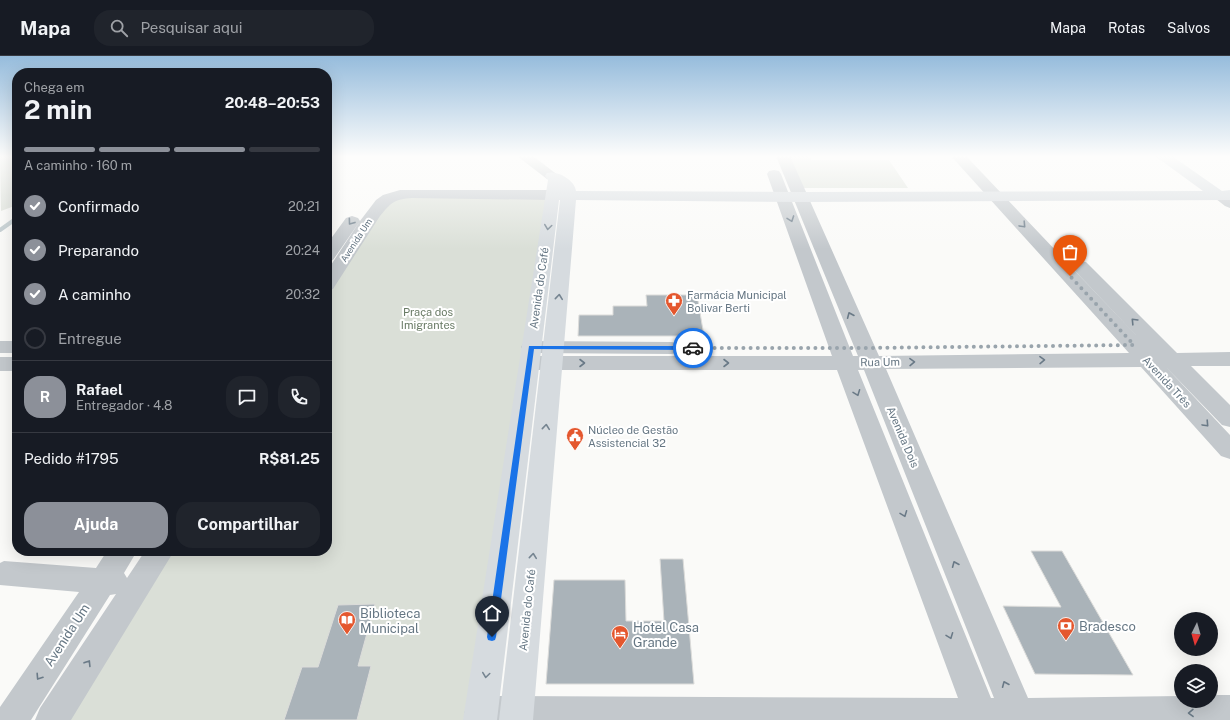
<!DOCTYPE html>
<html lang="pt">
<head>
<meta charset="utf-8">
<style>
  body { margin:0; font-family:"Public Sans",sans-serif; background:#20242c; color:#f1f3f6; height:100vh; display:flex; flex-direction:column; font-size:15px; white-space:nowrap }
  * { box-sizing:border-box; margin:0 }
  p { font-size:13px; color:#9ea1a6 }
  .icon { flex:none; width:22px; height:22px; fill:none; stroke:currentColor; stroke-width:2; stroke-linecap:round; stroke-linejoin:round }
  .map { position:relative; flex:1; overflow:hidden }
  .panel { position:absolute; left:12px; top:12px; width:320px; height:488px; display:flex; flex-direction:column; background:#171b24; border-radius:16px; box-shadow:0 4px 16px #0002 }
  .panel>* { flex:none }
  .needle { width:26px; rotate:185deg }
  .fabs { position:absolute; left:1174px; top:556px; display:grid; gap:8px }
  .fabs a { display:grid; place-items:center; width:44px; height:44px; border-radius:50%; background:#171b24; box-shadow:0 4px 16px #0002; font-size:20px }
  .pin { position:absolute; display:grid; place-items:center; width:34px; height:34px; color:#fff; margin:-41px -17px; border-radius:50% 50% 50% 0; rotate:-45deg; box-shadow:0 0 4px #0007 }
  .pin .icon { rotate:45deg }
  .courier { position:absolute; display:grid; place-items:center; width:40px; height:40px; margin:-20px; border:3px solid #1a73e8; border-radius:50%; background:#fff; color:#222; box-shadow:0 1px 5px #0007 }
  .head em { font-style:normal; font-weight:700 }
  .head div { display:flex; flex-direction:column-reverse }
  .head { display:flex; align-items:center; justify-content:space-between; height:68px; padding:0 12px }
  h1 { font-size:26px; font-weight:700; line-height:30px }
  .bar { display:grid; grid-template-columns:repeat(4,1fr); gap:6px 4px; align-content:center; height:48px; padding:0 12px }
  .bar i { height:5px; border-radius:3px; background:#363941 }
  .bar .selected { background:#8c9099 }
  .bar p { grid-column:span 4 }
  .line { display:flex; align-items:center; gap:10px; padding:0 12px; border-top:1px solid #363941 }
  .line div { flex:1 }
  .round { display:grid; place-items:center; flex:none; width:42px; height:42px; border-radius:16px; background:#20242c }
  ol { padding:0 12px; list-style:none }
  li { display:flex; align-items:center; gap:12px; height:44px }
  li p { margin-inline-start:auto }
  li .icon { padding:4px; border-radius:50%; background:#8c9099; color:#fff; stroke-width:4 }
  li:last-child { color:#9ea1a6 }
  li i { width:22px; height:22px; border:2px solid #363941; border-radius:50% }
  .cta { display:flex; gap:8px; margin-top:auto; padding:8px 12px }
  .cta a { flex:1; height:46px; border-radius:16px; background:#8c9099; color:#fff; font-size:16px; font-weight:700; line-height:46px; text-align:center }
  .cta a+a { background:#20242c; color:#f1f3f6 }
  header { display:flex; align-items:center; gap:24px; box-sizing:border-box; height:56px; padding:0 20px; background:#171b24; border-bottom:1px solid #363941 }
  header strong { font-size:19px }
  nav { display:flex; gap:22px; margin-inline-start:auto; font-size:14px }
  .search { width:280px; height:36px; background:#20242c; display:flex; align-items:center; gap:10px; box-sizing:border-box; padding:0 14px; border-radius:16px; color:#9ea1a6; font-size:15px }
  .map>svg:first-child { display:block }
  .green { fill:#dadfd7 }
  .lines { fill:none; stroke-linecap:round; stroke-linejoin:round }
  .stream { stroke:#bbc7cb; stroke-width:4 }
  .building { fill:#aab3b9; stroke:#dcdcda }
  .minor { fill:#c3c8cc; fill-rule:evenodd }
  .major { fill:#d6dbdf; fill-rule:evenodd }
  .oneway { stroke:#6a7a87 }
  .oneway2 { stroke:#768591 }
  .route { fill:#1a73e8 }
  .done { stroke:#99a4ac; stroke-width:4; stroke-dasharray:0 7.2 }
  .labels { text-anchor:middle; dominant-baseline:central; stroke-width:4; stroke-linejoin:round; paint-order:stroke }
  .far-street-label { font-size:9px; fill:#657683; stroke:#fff }
  .street-label { font-size:11px; fill:#657683; stroke:#fff }
  .poi-label { font-size:11px; fill:#657683; stroke:#fff; text-anchor:start }
  .park-label { font-size:11px; fill:#687a64; stroke:#fff }
  .near-poi-label { font-size:13px; fill:#657683; stroke:#fff; text-anchor:start }
  .near-street-label { font-size:13px; fill:#657683; stroke:#fff }
</style>
</head>
<body>
<header>
<strong>Mapa</strong>
<div class="search"><svg class="icon" aria-label="search" viewBox="0 0 24 24"><circle cx="10" cy="10" r="6"/><path d="M15 15l6 6"/></svg>Pesquisar aqui</div>
<nav><a>Mapa</a><a>Rotas</a><a>Salvos</a></nav>
</header>
<div class="map">
<svg width="1230" height="664" viewBox="0 0 1230 664">
  <rect width="100%" height="100%" fill="#fafaf8"/>
  <!-- green -->
  <path class="green" d="M0,100H17V149L1,155Z
    M783,100H809L811,104H889L908,132H796Z
    M393,140H551L464,664H65L170,495H327V231Z"/>
  <g class="lines">
    <!-- stream -->
    <path class="stream" d="M0,174L17,162"/>
  </g>
  <!-- building -->
  <path class="building" d="M646,239H697L704,280H578L579,259H613V250H647Z
    M1031,495H1062L1133,619L1035,618L1003,550L1061,551Z
    M660,503H683L694,628H546L554,524H625L626,565H664Z
    M375,548L358,610H371L357,664H284L302,611H318L338,549Z"/>
  <g class="lines">
    <!-- minor -->
    <path class="minor" d="M517,100H533L559,120L557,123L552,124L547,123Z
      M776,100H790L879,300L1129,297L951,100H966L1153,297L1074,214L1071,210L1074,206L1080,205L1086,206L1177,297L1230,296V310H1191L1230,349V371L1222,369L1165,310L1230,379V403L1221,400L1141,311L886,313L1028,642L1181,640V645H1211V639H1230V664H467L464,657L469,645L481,640L958,642L837,314H532L525,312L521,307L525,302L532,300H832L767,118L769,115L774,114L779,115L781,118L853,300H858ZM858,314H864L994,642H991Z
      M400,134H552L557,136L560,139L557,142L552,144L412,142C394,143 391,147 380,160L333,233L327,234V215L360,165L376,144L383,139Z
      M1219,134L1230,140V152L1225,150L1211,139L1214,136Z
      M352,160L358,162L360,165L333,204L327,205V188L346,162Z
      M0,285H17V297H0Z
      M531,285L671,286L678,287L681,292L678,297L671,298L531,297L524,296L521,291L524,286Z
      M0,301H17V315H0Z
      M107,495H137L124,517L127,522L145,495H174L71,664H35L40,652L116,538L110,539L31,664H0V651L79,536L0,529V507L4,505L96,512Z"/>
    <!-- major -->
    <path class="major" d="M1155,100H1172L1222,135L1230,134V144L800,146L576,144L533,664H499L560,144H559L497,664H463L548,124L545,120L547,117C557,114 575,124 576,135L800,136L1203,135Z"/>
  </g>
  <!-- one-way arrows -->
  <defs><path id="oneway-chevron" d="M-2-3.5L2.5 0L-2 3.5" fill="none" stroke-width="1.6" stroke-linecap="round" stroke-linejoin="round"/></defs>
  <g class="oneway">
    <use href="#oneway-chevron" transform="translate(791 163) rotate(70)"/>
    <use href="#oneway-chevron" transform="translate(351 166) rotate(126)"/>
    <use href="#oneway-chevron" transform="translate(1023 169) rotate(47)"/>
    <use href="#oneway-chevron" transform="translate(850 259) rotate(-113)"/>
    <use href="#oneway-chevron" transform="translate(1134 265) rotate(-134)"/>
    <use href="#oneway-chevron" transform="translate(1042 304) rotate(-1)"/>
    <use href="#oneway-chevron" transform="translate(912 306) rotate(-1)"/>
    <use href="#oneway-chevron" transform="translate(582 307)"/>
    <use href="#oneway-chevron" transform="translate(726 307)"/>
    <use href="#oneway-chevron" transform="translate(857 337) rotate(69)"/>
    <use href="#oneway-chevron" transform="translate(1206 368) rotate(47)"/>
    <use href="#oneway-chevron" transform="translate(904 458) rotate(69)"/>
    <use href="#oneway-chevron" transform="translate(955 508) rotate(-113)"/>
    <use href="#oneway-chevron" transform="translate(950 580) rotate(69)"/>
    <use href="#oneway-chevron" transform="translate(88 607) rotate(-58)"/>
    <use href="#oneway-chevron" transform="translate(39 621) rotate(123)"/>
    <use href="#oneway-chevron" transform="translate(1005 628) rotate(-113)"/>
    <use href="#oneway-chevron" transform="translate(1191 657) rotate(179)"/>
  </g>
  <g class="oneway2">
    <use href="#oneway-chevron" transform="translate(548 171) rotate(98)"/>
    <use href="#oneway-chevron" transform="translate(559 241) rotate(-84)"/>
    <use href="#oneway-chevron" transform="translate(546 371) rotate(-84)"/>
    <use href="#oneway-chevron" transform="translate(533 500) rotate(-84)"/>
    <use href="#oneway-chevron" transform="translate(486 619) rotate(98)"/>
  </g>
  <!-- sky -->
  <linearGradient id="sky" x2="0" y2="1"><stop stop-color="#96bcdc"/><stop offset="0.52" stop-color="#fdfdfc"/><stop offset="1" stop-color="#fdfdfc" stop-opacity="0"/></linearGradient>
  <rect width="1230" height="193" fill="url(#sky)"/>
  <!-- route -->
  <path class="route" d="M529,290H693L696,292L693,294L534,293L496,581L495,584L492,585L488,584L487,581Z"/>
  <g class="lines">
    <!-- done -->
    <path class="done" d="M693,292H864L1134,289L1070,220"/>
  </g>
  <!-- icons -->
  <defs>
    <symbol id="pharmacy-pin" viewBox="-11 -11 22 30"><path d="M0 17L-7.5 6A9.5 9.5 0 1 1 7.5 6Z" fill="#e4572e" stroke="#fff"/><path d="M-2-6h4v4h4v4h-4v4h-4v-4h-4v-4h4Z" fill="#fff"/></symbol>
    <symbol id="civic-pin" viewBox="-11 -11 22 30"><path d="M0 17L-7.5 6A9.5 9.5 0 1 1 7.5 6Z" fill="#e4572e" stroke="#fff"/><path d="M-.6-6.5H3V-4.5H.6V-3L4-1V1h2V6H-6V1h2V-1L-.6-3ZM-1.2 2.5V6h2.4V2.5Z" fill="#fff"/></symbol>
    <symbol id="library-pin" viewBox="-11 -11 22 30"><path d="M0 17L-7.5 6A9.5 9.5 0 1 1 7.5 6Z" fill="#e4572e" stroke="#fff"/><path d="M-6-4Q-3-5.5-.7-3.5V5Q-3 3-6 4ZM6-4Q3-5.5 .7-3.5V5Q3 3 6 4Z" fill="#fff"/></symbol>
    <symbol id="bank-pin" viewBox="-11 -11 22 30"><path d="M0 17L-7.5 6A9.5 9.5 0 1 1 7.5 6Z" fill="#e4572e" stroke="#fff"/><path d="M-6-4H6V4H-6ZM0-2.3a2.3 2.3 0 1 0 0 4.6a2.3 2.3 0 1 0 0-4.6Z" fill="#fff"/></symbol>
    <symbol id="hotel-pin" viewBox="-11 -11 22 30"><path d="M0 17L-7.5 6A9.5 9.5 0 1 1 7.5 6Z" fill="#e4572e" stroke="#fff"/><path d="M-6-4.5h1.5V1H6V5H4.5V3h-9V5H-6ZM-4 0a1.8 1.8 0 1 1 3.6 0ZM.5 0V-2.5h3Q6-2.5 6 0Z" fill="#fff"/></symbol>
  </defs>
  <g fill-rule="evenodd">
    <use href="#pharmacy-pin" x="664" y="235" width="20" height="27"/>
    <use href="#civic-pin" x="565" y="370" width="20" height="27"/>
    <use href="#library-pin" x="337" y="554" width="20" height="27"/>
    <use href="#bank-pin" x="1056" y="560" width="20" height="27"/>
    <use href="#hotel-pin" x="610" y="568" width="20" height="27"/>
  </g>
  <g class="labels">
    <!-- far-street labels -->
    <g class="far-street-label">
      <text transform="translate(356 184) rotate(-57)">Avenida Um</text>
    </g>
    <!-- street labels -->
    <g class="street-label">
      <text transform="translate(539 232) rotate(-82)">Avenida do Café</text>
      <text transform="translate(880 306) rotate(-1)">Rua Um</text>
      <text transform="translate(1167 326) rotate(47)">Avenida Três</text>
      <text transform="translate(903 381) rotate(67)">Avenida Dois</text>
      <text transform="translate(527 554) rotate(-84)">Avenida do Café</text>
    </g>
    <!-- poi labels -->
    <g class="poi-label">
      <text x="687" y="239">Farmácia Municipal<tspan x="687" dy="13">Bolivar Berti</tspan></text>
      <text x="588" y="374">Núcleo de Gestão<tspan x="588" dy="13">Assistencial 32</tspan></text>
    </g>
    <!-- park labels -->
    <g class="park-label">
      <text x="428" y="256">Praça dos<tspan x="428" dy="13">Imigrantes</tspan></text>
    </g>
    <!-- near-poi labels -->
    <g class="near-poi-label">
      <text x="360" y="557">Biblioteca<tspan x="360" dy="15">Municipal</tspan></text>
      <text x="1079" y="570">Bradesco</text>
      <text x="633" y="571">Hotel Casa<tspan x="633" dy="15">Grande</tspan></text>
    </g>
    <!-- near-street labels -->
    <g class="near-street-label">
      <text transform="translate(67 579) rotate(-57)">Avenida Um</text>
    </g>
  </g>
</svg>
<div class="fabs">
<a><svg class="needle" viewBox="-14 -14 28 28"><path d="M0-13l5 13h-10z" fill="#e53935"/><path d="M0 13l5-13h-10z" fill="#9ea1a6"/></svg></a>
<a><svg class="icon" aria-label="layers" viewBox="0 0 24 24"><path d="M12 4l9 5-9 5-9-5zM3 14l9 5 9-5"/></svg></a>
</div>
<div class="pin" style="left:1070px;top:220px;background:#ea580c"><svg class="icon" aria-label="bag" viewBox="0 0 24 24"><path d="M5 8h14l-1 12H6zM9 8a3 3 0 0 1 6 0"/></svg></div>
<div class="pin" style="left:492px;top:581px;background:#1f2937"><svg class="icon" aria-label="home" viewBox="0 0 24 24"><path d="M3 11l9-7 9 7M6 9v11h12V9"/></svg></div>
<div class="courier" style="left:693px;top:292px"><svg class="icon" aria-label="car" viewBox="0 0 24 24"><path d="M5 17H2v-5l4-1 3-4h7l3 4 3 1v5h-3M9 17h6M6 11h13"/><circle cx="7" cy="17" r="2"/><circle cx="17" cy="17" r="2"/></svg></div>
<section class="panel">
<div class="head"><div><h1>2 min</h1><p>Chega em</p></div><em>20:48–20:53</em></div>
<div class="bar"><i class="selected"></i><i class="selected"></i><i class="selected"></i><i></i><p>A caminho · 160 m</p></div>
<ol>
<li><svg class="icon" aria-label="check" viewBox="0 0 24 24"><path d="M5 12l5 5 9-10"/></svg>Confirmado<p>20:21</p></li>
<li><svg class="icon" aria-label="check" viewBox="0 0 24 24"><path d="M5 12l5 5 9-10"/></svg>Preparando<p>20:24</p></li>
<li><svg class="icon" aria-label="check" viewBox="0 0 24 24"><path d="M5 12l5 5 9-10"/></svg>A caminho<p>20:32</p></li>
<li><i></i>Entregue</li>
</ol>
<div class="line" style="height:72px"><b class="round" style="background:#8c9099;color:#fff">R</b><div><b>Rafael</b><p>Entregador · 4.8</p></div><a class="round"><svg class="icon" aria-label="chat" viewBox="0 0 24 24"><path d="M4 5h16v11H9l-5 4z"/></svg></a><a class="round"><svg class="icon" aria-label="phone" viewBox="0 0 24 24"><path d="M5 4h4l2 5-3 2q2 4 5 5l2-3 5 2v4C11 20 4 13 5 4z"/></svg></a></div>
<div class="line" style="height:52px"><div>Pedido #1795</div><b>R$81.25</b></div>
<div class="cta"><a>Ajuda</a><a>Compartilhar</a></div>
</section>
</div>
</body>
</html>
